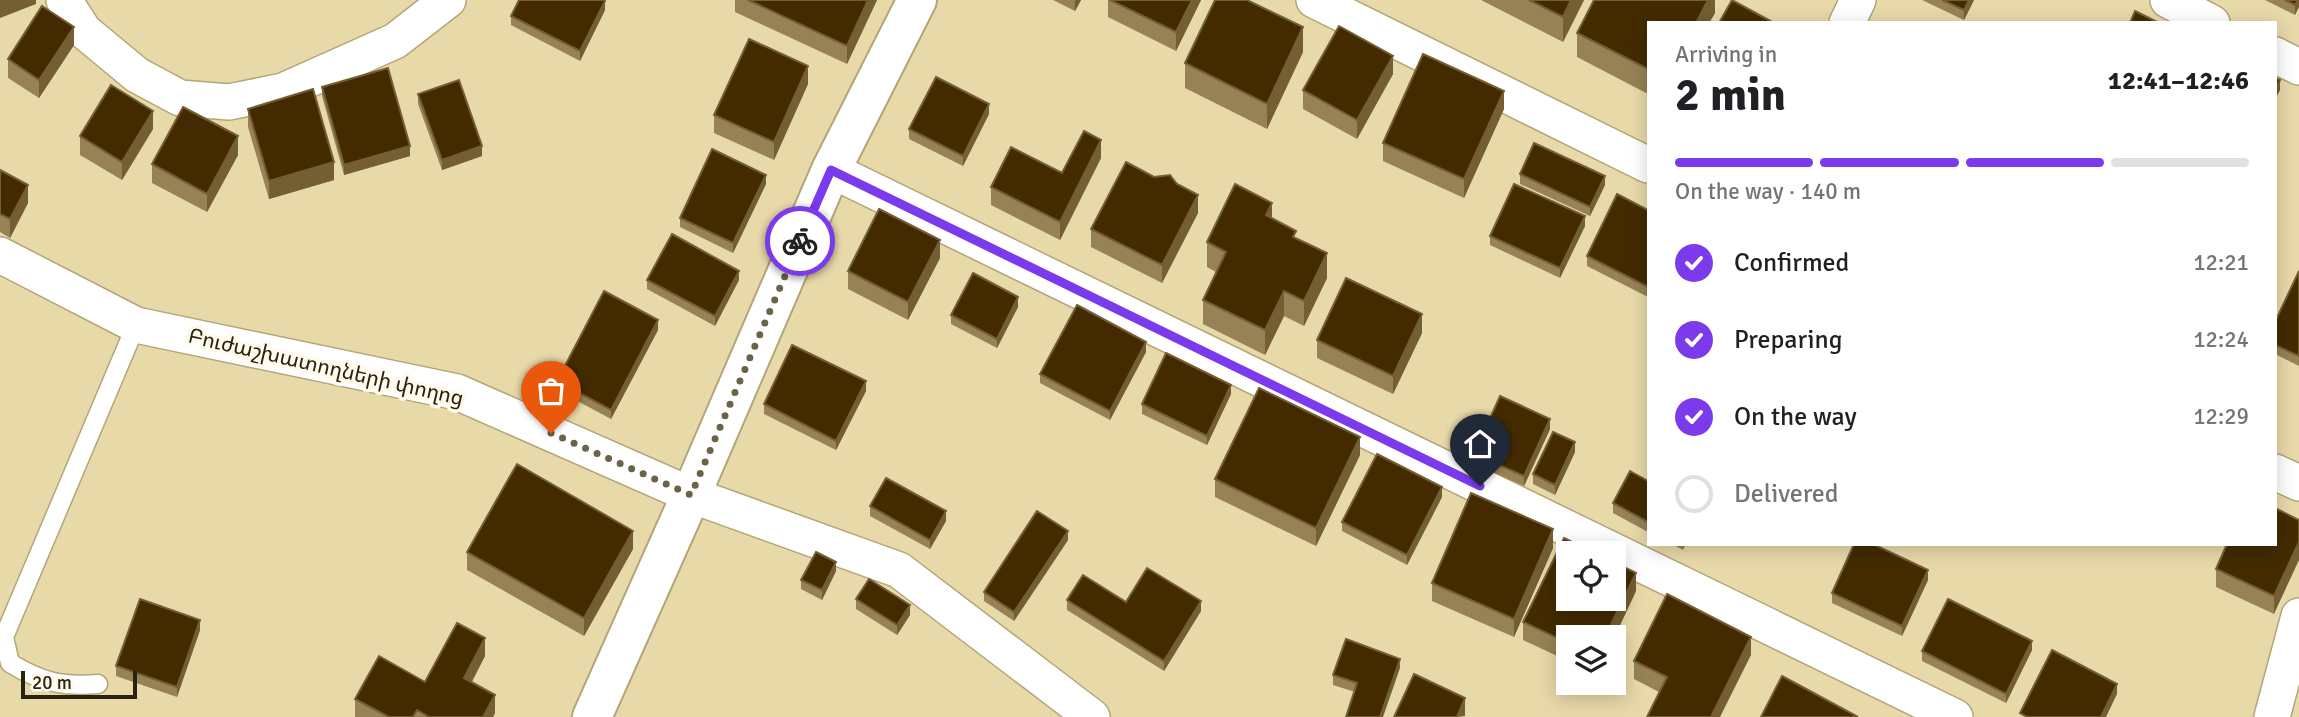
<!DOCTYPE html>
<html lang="en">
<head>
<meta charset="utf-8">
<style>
  body { margin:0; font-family:Signika,"Noto Sans Armenian",sans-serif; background:#f6f6f6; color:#202124; height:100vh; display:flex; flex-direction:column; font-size:26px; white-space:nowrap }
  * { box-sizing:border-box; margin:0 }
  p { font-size:23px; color:#757577 }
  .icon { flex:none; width:38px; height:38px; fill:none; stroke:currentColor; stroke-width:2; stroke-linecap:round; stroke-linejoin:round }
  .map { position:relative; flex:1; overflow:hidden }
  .details { position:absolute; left:1647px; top:21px; width:630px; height:525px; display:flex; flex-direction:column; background:#fff; border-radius:0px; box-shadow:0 4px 18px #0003 }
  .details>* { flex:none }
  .controls { position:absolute; left:1556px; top:541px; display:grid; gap:14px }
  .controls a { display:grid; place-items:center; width:70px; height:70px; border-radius:0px; background:#fff; box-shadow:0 4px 18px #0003; font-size:35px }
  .scale { position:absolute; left:21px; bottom:18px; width:116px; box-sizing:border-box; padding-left:7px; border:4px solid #282310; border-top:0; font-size:19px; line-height:24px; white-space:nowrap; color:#282310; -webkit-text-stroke:5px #fffaec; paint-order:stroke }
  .pin { position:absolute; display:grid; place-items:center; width:60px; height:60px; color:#fff; margin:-72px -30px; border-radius:50% 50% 50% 0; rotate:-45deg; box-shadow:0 0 7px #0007 }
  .pin .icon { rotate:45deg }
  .courier { position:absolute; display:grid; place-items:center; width:70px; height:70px; margin:-35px; border:5px solid #7c3aed; border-radius:50%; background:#fff; color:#222; box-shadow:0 2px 9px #0007 }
  .headline em { font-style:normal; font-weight:700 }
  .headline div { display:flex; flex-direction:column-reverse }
  .headline { display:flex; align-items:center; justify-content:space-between; height:119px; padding:0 28px }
  h1 { font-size:46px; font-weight:700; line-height:52px }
  .bar { display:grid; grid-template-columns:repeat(4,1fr); gap:10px 7px; align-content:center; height:84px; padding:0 28px }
  .bar i { height:9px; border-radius:5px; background:#e0e0e0 }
  .bar .active { background:#7c3aed }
  .bar p { grid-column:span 4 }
  ol { padding:0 28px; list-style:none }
  li { display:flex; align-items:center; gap:21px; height:77px }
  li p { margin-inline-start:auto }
  li .icon { padding:7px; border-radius:50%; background:#7c3aed; color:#fff; stroke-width:4 }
  li:last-child { color:#757577 }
  li i { width:38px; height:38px; border:4px solid #e0e0e0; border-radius:50% }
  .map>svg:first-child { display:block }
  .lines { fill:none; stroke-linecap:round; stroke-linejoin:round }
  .service-casing { stroke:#b3a577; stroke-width:21 }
  .minor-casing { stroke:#b3a577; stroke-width:38 }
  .secondary-casing { stroke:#b3a577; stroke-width:42 }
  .service { stroke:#fff; stroke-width:18 }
  .minor { stroke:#fff; stroke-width:35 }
  .secondary { stroke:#fff; stroke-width:38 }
  .wall { fill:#968255 }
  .shaded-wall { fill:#745e33 }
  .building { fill:#432a01; stroke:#745e33; stroke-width:2 }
  .done { stroke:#6b6346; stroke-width:7; stroke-dasharray:0 12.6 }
  .route { stroke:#7c3aed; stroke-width:9 }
  .labels { text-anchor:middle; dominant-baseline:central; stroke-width:7; stroke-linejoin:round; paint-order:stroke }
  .street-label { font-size:21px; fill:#282310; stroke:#fffaec }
</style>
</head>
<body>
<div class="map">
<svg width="2299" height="717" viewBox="0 0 2299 717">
  <rect width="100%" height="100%" fill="#e8d9a9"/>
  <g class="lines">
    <defs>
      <path id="service" d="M98,684C62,687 41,682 10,663L4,637L136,325"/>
      <path id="minor" d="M64,0L84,31L137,75L180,98L229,102L283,91L395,41L448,0
        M1314,0L1648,165
        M2168,0L2212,23
        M1847,23L1858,0
        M2275,55L2299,67
        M831,170L1955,717
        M0,255L136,325L457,392L691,495L899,570L1092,717
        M2275,472L2299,483
        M2272,717L2299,616"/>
      <path id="secondary" d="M592,717L691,495L831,170L917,0"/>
    </defs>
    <!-- service casing -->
    <use href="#service" class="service-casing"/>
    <!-- minor casing -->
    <use href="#minor" class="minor-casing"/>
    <!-- secondary casing -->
    <use href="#secondary" class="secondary-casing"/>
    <!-- service -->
    <use href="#service" class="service"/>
    <!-- minor -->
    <use href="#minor" class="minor"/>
    <!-- secondary -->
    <use href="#secondary" class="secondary"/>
  </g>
  <!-- wall -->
  <path class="wall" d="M735,0H877L847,64L735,12Z
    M1053,0H1081L1075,11Z
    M1108,0H1201L1176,51L1108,17Z
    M1481,0H1584L1563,42Z
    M1715,0V13L1709,23H1648V94L1577,57V33Z
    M1922,0H1974L1964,20Z
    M2265,0H2299L2295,15Z
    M605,10L580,61L511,25V16Z
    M74,45L39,98L8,78V59Z
    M1303,52L1267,129L1185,88V63Z
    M1393,74L1357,139L1303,109V90Z
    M808,84L774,160L714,133V115Z
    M322,87L410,156L344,175L322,96Z
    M418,94L482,156L442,170L418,104Z
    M248,109L334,180L269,199L248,127Z
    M1504,109L1464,198L1383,161V143Z
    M989,114L963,166L909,139V129Z
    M153,129L122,180L80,155V136Z
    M238,155L207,212L152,183V164Z
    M1101,158L1060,240L991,205V187L1062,173Z
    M0,170L28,203L10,238L0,232Z
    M1520,174L1605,185L1590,216L1520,184Z
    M1154,177L1177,184L1198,213L1162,283L1091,247V229Z
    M766,184L733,253L680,227V218Z
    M1648,210V297L1587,266V256Z
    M1272,219L1296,238L1327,278L1304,326L1284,316L1265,355L1203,324V300L1216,272L1207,267V242Z
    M1585,226L1560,278L1490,245V236Z
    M940,258L908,320L848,289V271Z
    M2299,271V366L2275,354V322Z
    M647,280H739L715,326L647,289Z
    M1018,307L997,348L951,324V315Z
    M658,330L611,419L557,390V381Z
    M1422,333L1393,394L1317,358V340Z
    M1146,352L1110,420L1040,383V374Z
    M866,391L836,450L764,414V404Z
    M1231,394L1207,445L1142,414V404Z
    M1550,429L1524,486L1474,464V454Z
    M1575,452L1555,495L1533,484V474Z
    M1360,455L1316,546L1215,497V479Z
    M1648,481V532L1613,513V503Z
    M1442,497L1407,565L1342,531V522Z
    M870,506L946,521L930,549L870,516Z
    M2299,520L2274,614L2216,587V569Z
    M1068,540L1014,621L984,601V592Z
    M1672,544H1686L1683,550Z
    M1553,548L1514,637L1432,601V583Z
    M633,549L584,636L467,570V552Z
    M836,571L822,600L801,589V580Z
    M1928,580L1902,636L1832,603V593Z
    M1636,591L1614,638V637H1568V661L1523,640V622Z
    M856,599L910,615L897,635L856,609Z
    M1067,600L1126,602L1201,611L1164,671L1067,610Z
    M200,630L177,697L116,676V666Z
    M2032,650L2006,703L1922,661V651Z
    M1751,655L1659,692L1634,679V661Z
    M485,656L472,682L495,713L493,717H355V699L425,682Z
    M1400,668L1355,692L1333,685V675Z"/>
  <!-- shaded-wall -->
  <path class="shaded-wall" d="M0,0H36V4L0,18Z
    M868,0H877L847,64V46Z
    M1075,0H1081L1075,11Z
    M1192,0H1201L1176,51V32Z
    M1571,0H1584L1563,42V17Z
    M1708,0H1715V13L1709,23H1696Z
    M1969,0H1974L1964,20V10Z
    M2298,0H2299V7L2295,15V5Z
    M605,1V10L580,61V51Z
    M74,27V45L39,98V80Z
    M1303,27V52L1267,129V104Z
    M1393,56V74L1357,139V120Z
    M808,66V84L774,160V142Z
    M2280,80V90L2275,100V90Z
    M1504,91V109L1464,198V179Z
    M989,104V114L963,166V156Z
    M153,111V129L122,180V162Z
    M238,136V155L207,212V194Z
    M1101,140V158L1060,240V222Z
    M410,146V156L344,175V165Z
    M482,146V156L442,170V160Z
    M334,162V180L269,199V181Z
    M766,175V184L733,253V243Z
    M1605,176V185L1590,216V207Z
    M28,185V203L10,238V219Z
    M1198,195V213L1162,283V265Z
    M1272,203V228L1266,215Z
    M1585,216V226L1560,278V268Z
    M940,240V258L908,320V302Z
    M1327,253V278L1304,326V301Z
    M739,271V280L715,326V316Z
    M1284,291V316L1265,355V330Z
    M1018,297V307L997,348V339Z
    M1422,314V333L1393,394V376Z
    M658,320V330L611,419V410Z
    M1146,342V352L1110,420V411Z
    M866,381V391L836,450V441Z
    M1231,385V394L1207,445V436Z
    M1550,419V429L1524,486V476Z
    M1360,437V455L1316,546V528Z
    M1575,442V452L1555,495V485Z
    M1442,487V497L1407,565V555Z
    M946,511V521L930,549V540Z
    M1553,529V548L1514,637V619Z
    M633,531V549L584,636V618Z
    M1068,531V540L1014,621V612Z
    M2299,542V560L2274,614V596Z
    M836,562V571L822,600V590Z
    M1928,570V580L1902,636V626Z
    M1636,573V591L1614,638V637H1605Z
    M1201,601V611L1164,671V661Z
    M910,605V615L897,635V625Z
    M200,620V630L177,697V687Z
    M1751,637V655L1720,717H1711Z
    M485,638V656L464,696V678Z
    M2032,641V650L2006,703V694Z
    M1400,659V668L1383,717H1380Z
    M2117,684V694L2106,717H2101Z
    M495,695V713L493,717H483Z
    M1465,698V716L1457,717Z"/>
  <!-- building -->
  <path class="building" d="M519,0H604L605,1L580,51L511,16Z
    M748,0H868L847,46Z
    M1110,0H1192L1176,32Z
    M1215,0H1247L1303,27L1267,104L1185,63Z
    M1529,0H1571L1563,17Z
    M1594,0H1708L1696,23H1648V69L1577,33Z
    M1732,0L1774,23H1719Z
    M1942,0H1969L1964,10Z
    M2285,0H2298L2295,5Z
    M42,6L74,27L39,80L8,59Z
    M2135,11L2159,23H2130Z
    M1339,26L1393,56L1357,120L1303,90Z
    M749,39L808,66L774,142L714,115Z
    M1423,54L1504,91L1464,179L1383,143Z
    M388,68L410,146L344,165L322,87Z
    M936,77L989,104L963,156L909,129Z
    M2275,78L2280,80L2275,90Z
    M459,80L482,146L442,160L418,94Z
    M111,85L153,111L122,162L80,136Z
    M313,89L334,162L269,181L248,109Z
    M183,107L238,136L207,194L152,164Z
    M1084,131L1101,140L1060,222L991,187L1011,147L1062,173Z
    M1534,143L1605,176L1590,207L1520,174Z
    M712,149L766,175L733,243L680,218Z
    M1126,162L1154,177L1170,175L1177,184L1198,195L1162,265L1091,229Z
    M0,170L28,185L10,219L0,214Z
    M1235,184L1272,203L1266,215L1296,231L1293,237L1327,253L1304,301L1284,291L1265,330L1203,300L1226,252L1207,242Z
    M1514,184L1585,216L1560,268L1490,236Z
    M1617,194L1648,210V287L1587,256Z
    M879,209L940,240L908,302L848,271Z
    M672,234L739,271L715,316L647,280Z
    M2299,271V356L2275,345V322Z
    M973,273L1018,297L997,339L951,315Z
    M1346,278L1422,314L1393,376L1317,340Z
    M604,291L658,320L611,410L557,381Z
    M1077,305L1146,342L1110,411L1040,374Z
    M792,345L866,381L836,441L764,404Z
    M1166,353L1231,385L1207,436L1142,404Z
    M1259,388L1360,437L1316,528L1215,479Z
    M1500,396L1550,419L1524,476L1474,454Z
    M1553,432L1575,442L1555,485L1533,474Z
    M1377,454L1442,487L1407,555L1342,522Z
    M517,464L633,531L584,618L467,552Z
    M1630,471L1648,481V522L1613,503Z
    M886,478L946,511L930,540L870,506Z
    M1471,493L1553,529L1514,619L1432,583Z
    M2275,508L2299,520V542L2274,596L2216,569L2227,544H2275Z
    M1037,511L1068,531L1014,612L984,592Z
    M1564,538L1594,553H1568V598H1614V562L1636,573L1605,637H1568V643L1523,622Z
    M1854,544H1873L1928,570L1902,626L1832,593Z
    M816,552L836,562L822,590L801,580Z
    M1147,568L1201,601L1164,661L1067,600L1083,575L1126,602Z
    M869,579L910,605L897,625L856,599Z
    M1667,594L1751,637L1711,717H1647L1667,677L1634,661Z
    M140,599L200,620L177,687L116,666Z
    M1948,599L2032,641L2006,694L1922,651Z
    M457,623L485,638L464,678L495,695L483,717H429L417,710L413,717H389L355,699L379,656L425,682Z
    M1346,639L1400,659L1380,717H1346L1357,683L1333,675Z
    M2052,650L2117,684L2101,717H2027L2020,713Z
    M1414,674L1465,698L1457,717H1394Z
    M1782,676L1858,717H1761Z"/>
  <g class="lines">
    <!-- done -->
    <path class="done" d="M551,433L691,495L800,241"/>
    <!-- route -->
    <path class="route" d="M800,241L831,170L1480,486"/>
  </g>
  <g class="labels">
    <!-- street labels -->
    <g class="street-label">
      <text transform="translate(326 367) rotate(13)">Բուժաշխատողների փողոց</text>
    </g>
  </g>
</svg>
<div class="controls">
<a><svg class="icon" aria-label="locate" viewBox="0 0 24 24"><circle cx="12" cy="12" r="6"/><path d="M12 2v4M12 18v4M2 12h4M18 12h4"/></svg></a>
<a><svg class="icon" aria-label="layers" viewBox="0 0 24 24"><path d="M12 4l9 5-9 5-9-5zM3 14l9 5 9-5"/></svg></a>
</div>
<div class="scale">20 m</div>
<div class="pin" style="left:551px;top:433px;background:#ea580c"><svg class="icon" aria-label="bag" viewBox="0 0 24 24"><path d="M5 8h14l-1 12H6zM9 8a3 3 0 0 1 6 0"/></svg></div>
<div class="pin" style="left:1480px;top:486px;background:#1f2937"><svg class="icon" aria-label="home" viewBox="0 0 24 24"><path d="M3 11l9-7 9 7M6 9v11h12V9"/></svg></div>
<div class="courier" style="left:800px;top:241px"><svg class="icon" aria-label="bike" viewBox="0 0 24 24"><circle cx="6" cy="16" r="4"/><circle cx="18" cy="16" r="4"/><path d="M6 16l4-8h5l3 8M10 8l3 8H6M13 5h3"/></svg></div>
<section class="details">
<div class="headline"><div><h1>2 min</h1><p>Arriving in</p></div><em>12:41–12:46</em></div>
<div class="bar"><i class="active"></i><i class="active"></i><i class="active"></i><i></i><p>On the way · 140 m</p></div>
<ol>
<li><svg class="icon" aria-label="check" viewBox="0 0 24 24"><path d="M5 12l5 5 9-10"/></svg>Confirmed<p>12:21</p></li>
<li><svg class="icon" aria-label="check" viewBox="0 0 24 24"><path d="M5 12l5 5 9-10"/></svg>Preparing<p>12:24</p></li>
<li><svg class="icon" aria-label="check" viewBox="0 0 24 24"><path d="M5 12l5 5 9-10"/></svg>On the way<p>12:29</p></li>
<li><i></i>Delivered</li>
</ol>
</section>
</div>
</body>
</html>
